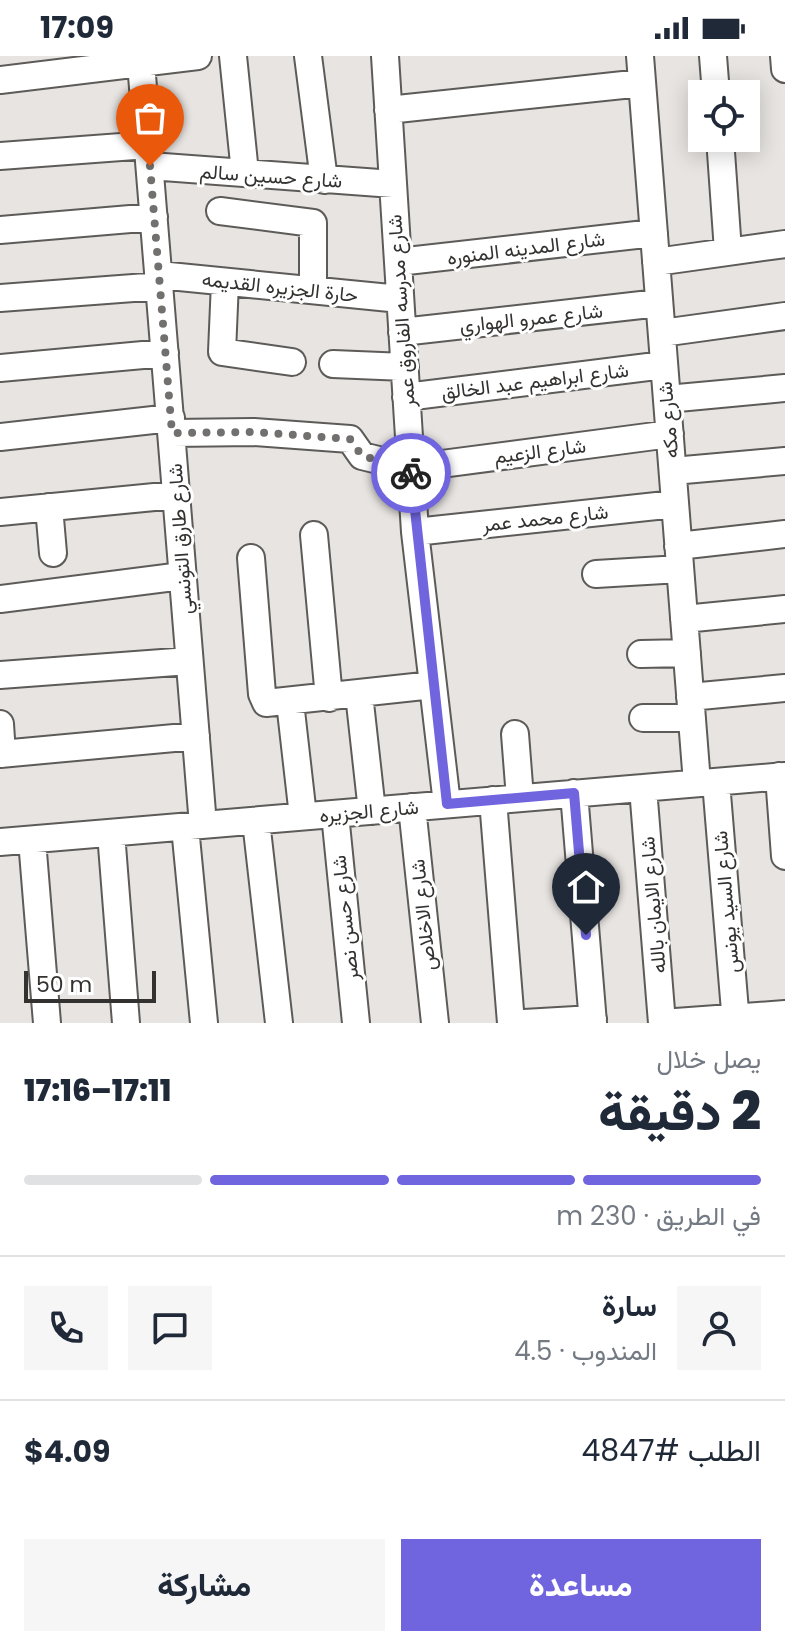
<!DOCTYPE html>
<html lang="ar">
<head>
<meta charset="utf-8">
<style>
  body { margin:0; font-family:Poppins,Vazirmatn,sans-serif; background:#f6f6f7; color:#1f2937; direction:rtl; height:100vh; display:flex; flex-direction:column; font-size:30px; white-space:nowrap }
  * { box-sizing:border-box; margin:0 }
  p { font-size:26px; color:#747a83 }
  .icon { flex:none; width:44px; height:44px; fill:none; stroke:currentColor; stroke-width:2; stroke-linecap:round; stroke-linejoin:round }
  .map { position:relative; height:967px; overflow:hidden; direction:ltr }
  .details { display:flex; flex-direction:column; background:#fff; flex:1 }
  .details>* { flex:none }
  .controls { position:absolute; left:688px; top:24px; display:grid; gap:16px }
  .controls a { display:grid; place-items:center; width:72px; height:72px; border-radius:0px; background:#fff; box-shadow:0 4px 20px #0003; font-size:40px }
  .scale { position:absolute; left:24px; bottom:20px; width:132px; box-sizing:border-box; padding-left:8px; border:4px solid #333231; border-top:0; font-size:22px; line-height:28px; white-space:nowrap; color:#333231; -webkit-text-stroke:6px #fff; paint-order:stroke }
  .pin { position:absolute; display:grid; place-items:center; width:68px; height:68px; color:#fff; margin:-82px -34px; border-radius:50% 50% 50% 0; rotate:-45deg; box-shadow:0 0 8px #0007 }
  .pin .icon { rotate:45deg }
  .courier { position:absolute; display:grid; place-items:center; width:80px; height:80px; margin:-40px; border:6px solid #7065df; border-radius:50%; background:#fff; color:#222; box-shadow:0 2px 10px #0007 }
  .summary em { font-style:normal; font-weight:800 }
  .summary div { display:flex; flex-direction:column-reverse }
  .summary { display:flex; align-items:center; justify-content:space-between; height:136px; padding:0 24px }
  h1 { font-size:52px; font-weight:800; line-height:60px }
  .bar { display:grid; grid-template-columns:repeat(4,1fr); gap:12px 8px; align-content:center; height:96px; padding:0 24px }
  .bar i { height:10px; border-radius:6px; background:#e0e1e3 }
  .bar .on { background:#7065df }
  .bar p { grid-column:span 4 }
  .line { display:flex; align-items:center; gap:20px; padding:0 24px; border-top:2px solid #e0e1e3 }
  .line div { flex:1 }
  .round { display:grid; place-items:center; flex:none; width:84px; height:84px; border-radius:0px; background:#f6f6f7 }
  .action { display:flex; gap:16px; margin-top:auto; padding:16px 24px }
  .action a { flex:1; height:92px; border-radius:0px; background:#7065df; color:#fff; font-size:32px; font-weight:800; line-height:92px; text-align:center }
  .action a+a { background:#f6f6f7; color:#1f2937 }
  .status { display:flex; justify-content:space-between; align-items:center; height:56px; padding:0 40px; background:#fff; direction:ltr }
  .status svg { height:22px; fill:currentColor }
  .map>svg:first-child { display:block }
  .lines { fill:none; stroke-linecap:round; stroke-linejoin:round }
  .minor-casing { stroke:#5d5b58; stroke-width:30 }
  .minor { stroke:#fff; stroke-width:26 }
  .done { stroke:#72706f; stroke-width:8; stroke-dasharray:0 14.4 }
  .route { stroke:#7065df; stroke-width:10 }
  .labels { text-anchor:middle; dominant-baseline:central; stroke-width:6; stroke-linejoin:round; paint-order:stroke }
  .street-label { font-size:20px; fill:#333231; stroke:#fff }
</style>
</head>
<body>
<div class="status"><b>17:09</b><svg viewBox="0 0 49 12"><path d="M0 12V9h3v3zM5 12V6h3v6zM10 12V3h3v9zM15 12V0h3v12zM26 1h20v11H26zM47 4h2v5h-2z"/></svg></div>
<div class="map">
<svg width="785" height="967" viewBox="0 0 785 967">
  <rect width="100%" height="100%" fill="#e7e4e1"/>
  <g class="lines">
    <defs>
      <path id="minor" d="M233,0L245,117
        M308,0L324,124
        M385,0L415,476L447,748
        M640,0L697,727
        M713,0L716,38
        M784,0L785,13
        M141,7L203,769
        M0,24L198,0
        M388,54L642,27
        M720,82L728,195
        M0,100L148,89
        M150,110L393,128
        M220,155L313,167V234
        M0,174L154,161
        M398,206L654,177
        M656,206L785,188
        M159,219L400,243
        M225,226L222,296L292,306
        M0,242L160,230
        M402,276L659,247
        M662,277L785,260
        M333,308L405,311
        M0,312L165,297
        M406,341L664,309
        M667,343L785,332
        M172,377L254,376L350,383L362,400L411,412L670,378
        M0,381L171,362
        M673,415L785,405
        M49,451L53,497
        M0,456L175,439
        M415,476L675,448
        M314,479L329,642
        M678,490L785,478
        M251,502L262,638L266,647L433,629
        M596,518L680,513
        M0,543L182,520
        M684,563L785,553
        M641,598L687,597
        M0,619L189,605
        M359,638L372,755
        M690,641L785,632
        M290,646L303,760
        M643,662H692
        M0,668L2,698
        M515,678L520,742
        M0,698L196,680
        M779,720L785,800
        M716,726L736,967
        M643,732L662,967L785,958
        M574,737L593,967
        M493,744L511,967
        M412,751L435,967
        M335,758L356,967
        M256,765L279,967
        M185,771L204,967
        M111,777L126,967
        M32,784L47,967
        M0,786L785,720
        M524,967L593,963"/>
    </defs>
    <!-- minor casing -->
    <use href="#minor" class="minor-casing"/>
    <!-- minor -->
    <use href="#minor" class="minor"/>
  </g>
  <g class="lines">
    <!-- done -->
    <path class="done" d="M150,110L172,377L254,376L350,383L362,400L411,412V417"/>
    <!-- route -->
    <path class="route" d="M411,417L447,748L574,737L586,879"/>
  </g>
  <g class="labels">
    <!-- street labels -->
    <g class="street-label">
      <text transform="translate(271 120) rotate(4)">شارع حسين سالم</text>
      <text transform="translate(526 192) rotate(-7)">شارع المدينه المنوره</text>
      <text transform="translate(280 231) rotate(6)">حارة الجزيره القديمه</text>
      <text transform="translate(401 255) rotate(-94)">شارع مدرسه الفاروق عمر</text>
      <text transform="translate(531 262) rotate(-6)">شارع عمرو الهواري</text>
      <text transform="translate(535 325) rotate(-7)">شارع ابراهيم عبد الخالق</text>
      <text transform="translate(668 364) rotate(-95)">شارع مكه</text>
      <text transform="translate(540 395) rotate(-7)">شارع الزعيم</text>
      <text transform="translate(545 462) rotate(-6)">شارع محمد عمر</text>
      <text transform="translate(180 483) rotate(-94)">شارع طارق التونسي</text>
      <text transform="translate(369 755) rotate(-5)">شارع الجزيره</text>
      <text transform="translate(726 846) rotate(-95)">شارع السيد يونس</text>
      <text transform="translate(653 849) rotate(-95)">شارع الايمان بالله</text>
      <text transform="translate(423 859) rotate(-96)">شارع الاخلاص</text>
      <text transform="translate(345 862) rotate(-96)">شارع حسن نصر</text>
    </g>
  </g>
</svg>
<div class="controls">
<a><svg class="icon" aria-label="locate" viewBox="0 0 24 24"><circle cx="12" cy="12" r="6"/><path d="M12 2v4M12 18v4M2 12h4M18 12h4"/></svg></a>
</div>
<div class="scale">50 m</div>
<div class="pin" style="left:150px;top:110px;background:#ea580c"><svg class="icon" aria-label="bag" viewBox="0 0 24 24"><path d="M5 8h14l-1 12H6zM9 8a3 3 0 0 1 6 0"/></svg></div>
<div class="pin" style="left:586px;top:879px;background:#1f2937"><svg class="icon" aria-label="home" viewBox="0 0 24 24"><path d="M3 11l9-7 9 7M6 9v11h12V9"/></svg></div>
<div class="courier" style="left:411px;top:417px"><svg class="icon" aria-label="bike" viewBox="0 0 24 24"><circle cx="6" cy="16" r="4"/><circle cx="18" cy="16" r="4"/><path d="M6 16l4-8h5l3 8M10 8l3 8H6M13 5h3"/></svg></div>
</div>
<section class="details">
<div class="summary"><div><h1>2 دقيقة</h1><p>يصل خلال</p></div><em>17:11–17:16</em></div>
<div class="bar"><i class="on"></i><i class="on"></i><i class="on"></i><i></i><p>في الطريق · 230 m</p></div>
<div class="line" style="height:144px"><a class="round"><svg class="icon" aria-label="person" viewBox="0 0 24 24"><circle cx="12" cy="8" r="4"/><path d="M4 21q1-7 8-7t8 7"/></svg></a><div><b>سارة</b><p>المندوب · 4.5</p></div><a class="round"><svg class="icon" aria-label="chat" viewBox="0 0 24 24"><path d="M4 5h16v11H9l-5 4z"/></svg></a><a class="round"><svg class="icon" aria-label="phone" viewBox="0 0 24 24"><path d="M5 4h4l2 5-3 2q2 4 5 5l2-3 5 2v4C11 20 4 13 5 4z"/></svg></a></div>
<div class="line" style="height:104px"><div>الطلب #4847</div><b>$4.09</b></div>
<div class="action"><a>مساعدة</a><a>مشاركة</a></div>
</section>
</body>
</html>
